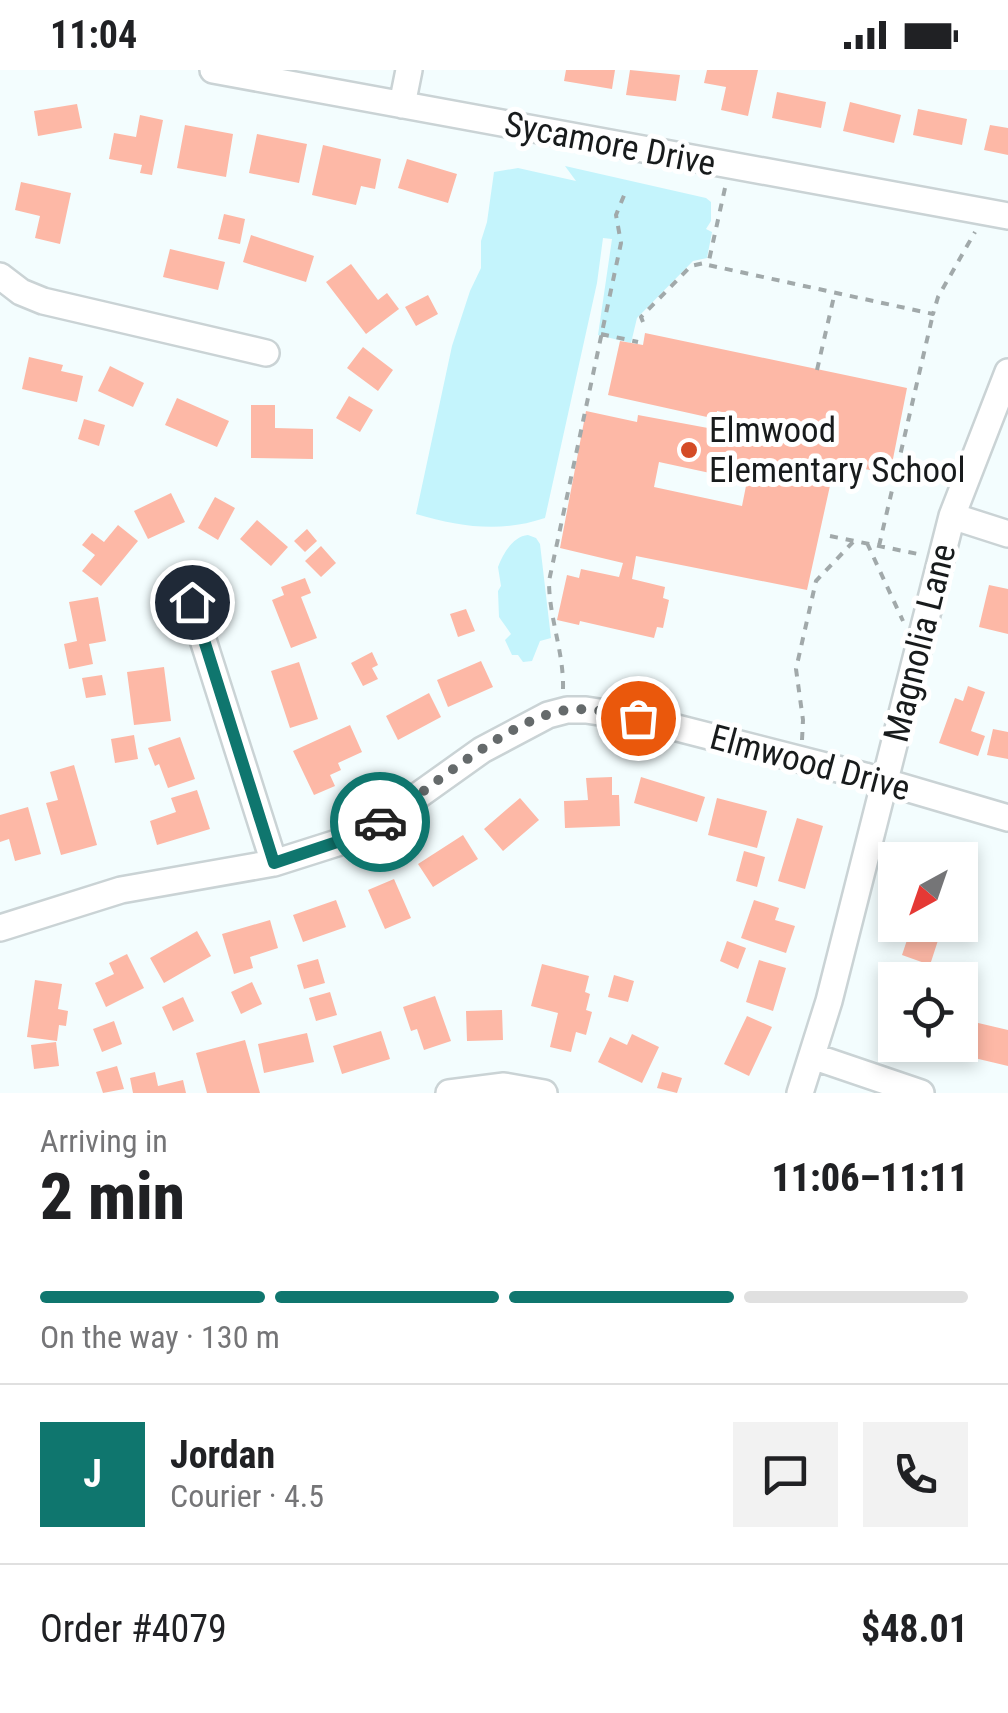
<!DOCTYPE html>
<html lang="en">
<head>
<meta charset="utf-8">
<style>
  body { margin:0; font-family:"Roboto Condensed",sans-serif; background:#f2f2f2; color:#202124; height:100vh; display:flex; flex-direction:column; font-size:38px; white-space:nowrap }
  * { box-sizing:border-box; margin:0 }
  p { font-size:32px; color:#757577 }
  .icon { flex:none; width:55px; height:55px; fill:none; stroke:currentColor; stroke-width:2; stroke-linecap:round; stroke-linejoin:round }
  .map { position:relative; height:1023px; overflow:hidden }
  .drawer { display:flex; flex-direction:column; background:#fff; flex:1 }
  .drawer>* { flex:none }
  .needle { width:65px; rotate:220deg }
  .controls { position:absolute; left:878px; top:772px; display:grid; gap:20px }
  .controls a { display:grid; place-items:center; width:100px; height:100px; border-radius:0px; background:#fff; box-shadow:0 5px 15px #0003; font-size:50px }
  .pin { position:absolute; display:grid; place-items:center; width:85px; height:85px; color:#fff; margin:-42px; border:5px solid #fff; border-radius:50%; box-shadow:0 2px 10px #0007 }
  .courier { position:absolute; display:grid; place-items:center; width:100px; height:100px; margin:-50px; border:8px solid #0f766e; border-radius:50%; background:#fff; color:#222; box-shadow:0 2px 12px #0007 }
  .headline em { font-style:normal; font-weight:800 }
  .headline div { display:flex; flex-direction:column-reverse }
  .headline { display:flex; align-items:center; justify-content:space-between; height:170px; padding:0 40px }
  h1 { font-size:65px; font-weight:800; line-height:75px }
  .bar { display:grid; grid-template-columns:repeat(4,1fr); gap:15px 10px; align-content:center; height:120px; padding:0 40px }
  .bar i { height:12px; border-radius:8px; background:#e0e0e0 }
  .bar .active { background:#0f766e }
  .bar p { grid-column:span 4 }
  .line { display:flex; align-items:center; gap:25px; padding:0 40px; border-top:2px solid #e0e0e0 }
  .line div { flex:1 }
  .round { display:grid; place-items:center; flex:none; width:105px; height:105px; border-radius:0px; background:#f2f2f2 }
  .status { display:flex; justify-content:space-between; align-items:center; height:70px; padding:0 50px; background:#fff; direction:ltr }
  .status svg { height:28px; fill:currentColor }
  .map>svg:first-child { display:block }
  .green { fill:#c4f4fc }
  .building { fill:#fdb8a6; fill-rule:evenodd }
  .lines { fill:none; stroke-linecap:round; stroke-linejoin:round }
  .minor-casing { stroke:#cad3d5; stroke-width:30 }
  .path { stroke:#a1a9aa; stroke-width:4; stroke-dasharray:8 8; stroke-linecap:butt }
  .minor { stroke:#fff; stroke-width:25 }
  .done { stroke:#656a6b; stroke-width:10; stroke-dasharray:0 18 }
  .route { stroke:#0f766e; stroke-width:12 }
  .poi-dot { fill:#d44b26; stroke:#fff; stroke-width:4 }
  .labels { text-anchor:middle; dominant-baseline:central; stroke-width:10; stroke-linejoin:round; paint-order:stroke }
  .street-label { font-size:35px; fill:#181b1c; stroke:#fff }
  .poi-label { font-size:35px; fill:#181b1c; stroke:#fff; text-anchor:start }
</style>
</head>
<body>
<div class="status"><b>11:04</b><svg viewBox="0 0 49 12"><path d="M0 12V9h3v3zM5 12V6h3v6zM10 12V3h3v9zM15 12V0h3v12zM26 1h20v11H26zM47 4h2v5h-2z"/></svg></div>
<div class="map">
<svg width="1008" height="1023" viewBox="0 0 1008 1023">
  <rect width="100%" height="100%" fill="#f3fdfe"/>
  <!-- green -->
  <path class="green" d="M565,96L706,128L711,132V151L706,159L712,162L707,188L693,191L637,248L631,273L598,265L612,169L603,168L597,213L545,448C500,463 461,457 416,444L452,276L470,221L481,198V171L487,152L494,102L518,98L576,111Z
    M528,465L536,468L540,474L551,568L540,571L532,591L523,592L518,585H512L505,570L511,564L499,547L498,521L501,516L498,497C503,484 513,466 528,465Z"/>
  <!-- building -->
  <path class="building" d="M566,0H615L612,19L564,11Z
    M630,0L680,5L676,31L626,25Z
    M707,0H758L748,46L721,40L726,17L704,13Z
    M777,22L826,32L821,58L772,48Z
    M850,32L901,45L894,73L843,61Z
    M77,34L82,58L38,66L34,41Z
    M918,39L967,49L962,75L913,65Z
    M140,45L163,50L152,105L140,103L142,95L109,89L114,63L136,67Z
    M185,55L233,64L226,107L177,98Z
    M990,55L1008,58V85L984,80Z
    M257,64L307,74L299,113L249,103Z
    M323,75L381,89L375,119L361,116L356,135L312,125Z
    M407,89L457,104L448,133L398,118Z
    M21,112L71,123L60,174L35,168L40,146L15,140Z
    M224,144L245,149L240,174L218,169Z
    M251,165L314,186L306,212L243,192Z
    M170,179L225,192L218,220L163,207Z
    M351,194L378,230L387,223L399,239L366,264L326,212Z
    M428,225L438,244L416,256L405,237Z
    M645,263L907,318L890,404L835,393L807,520L636,486L632,509L665,517L663,528L669,530L663,558L657,557L654,568L580,551L579,555L557,550L567,505L579,508L581,499L619,507L623,493L560,478L586,341L637,352L638,345L724,361L727,343L717,341L716,349L608,325L620,271L643,275ZM659,392L747,411L742,436L654,417Z
    M363,277L393,300L378,321L347,298Z
    M29,287L63,295L61,301L83,306L77,332L22,319Z
    M110,296L144,313L133,337L98,321Z
    M349,326L373,340L360,362L336,348Z
    M177,328L229,351L217,377L165,355Z
    M251,335H275V358L313,359V389L251,388Z
    M84,349L105,355L99,376L78,369Z
    M171,423L185,452L148,469L134,441Z
    M215,427L235,438L218,470L198,458Z
    M257,450L288,477L271,496L240,469Z
    M118,455L138,471L101,516L82,501L95,485L82,475L92,463L104,472Z
    M307,459L317,471L305,482L294,471Z
    M321,476L336,493L321,507L305,491Z
    M305,508L311,523L301,527L317,568L291,578L272,530L284,525L281,517Z
    M989,515L1008,519V564L979,557Z
    M98,527L106,571L89,574L93,594L69,599L64,574L77,571L69,532Z
    M466,539L475,561L458,567L450,544Z
    M372,582L378,595L372,598L378,609L363,616L351,593Z
    M481,591L493,617L448,637L437,610Z
    M299,592L318,649L290,658L271,601Z
    M164,597L171,651L134,655L127,602Z
    M102,605L106,625L86,628L82,608Z
    M968,616L985,622L971,661L985,666L978,686L939,673L955,628L963,631Z
    M429,623L441,647L398,670L386,646Z
    M350,655L362,682L338,693L341,700L330,705L335,716L314,725L293,681Z
    M993,659L1008,662V689L987,685Z
    M134,665L138,689L115,693L111,669Z
    M180,667L195,709L168,718L159,694L155,696L148,678Z
    M74,695L97,775L61,785L46,733L58,730L50,702Z
    M612,707V725H619L620,756L565,758L564,731L588,730L586,708Z
    M641,707L705,727L697,752L634,733Z
    M197,720L210,759L157,775L150,751L176,742L171,728Z
    M520,728L539,750L503,781L484,759Z
    M717,728L767,741L757,778L708,765Z
    M28,737L41,784L15,791L9,769L0,772V745Z
    M797,748L823,756L805,819L778,811Z
    M463,765L478,789L433,817L418,794Z
    M919,778L958,789L957,790H916Z
    M744,781L765,787L757,817L736,811Z
    M960,790L974,794L966,822L960,820Z
    M394,809L411,848L385,859L368,820Z
    M336,830L346,857L303,872L293,845Z
    M754,830L779,838L775,850L795,856L786,883L741,868Z
    M270,850L278,878L250,887L253,898L234,904L222,864Z
    M912,855H943L930,895L902,885Z
    M197,861L211,886L164,913L150,888Z
    M727,871L746,878L738,899L720,891Z
    M127,884L144,918L106,937L95,913L114,904L109,893Z
    M318,889L325,913L304,919L297,895Z
    M759,890L786,898L773,941L746,932Z
    M542,894L589,906L585,922L590,924L586,940L592,942L586,965L576,962L571,982L550,977L558,943L531,936Z
    M614,905L634,911L628,932L608,927Z
    M35,910L62,914L58,939L68,941L66,956L59,955L57,971L27,967Z
    M252,912L262,934L241,944L231,922Z
    M888,921L895,923V950L880,945Z
    M330,922L337,945L316,951L309,928Z
    M435,926L451,971L424,980L417,959L411,961L403,937Z
    M183,927L194,951L173,961L162,937Z
    M502,940L503,970L467,971L466,941Z
    M747,946L772,957L749,1006L724,994Z
    M114,951L122,974L102,982L93,959Z
    M974,952L1008,960V996L966,986Z
    M381,961L390,989L342,1004L333,976Z
    M307,963L314,992L264,1003L258,974Z
    M632,964L659,977L642,1013L598,992L610,967L627,975Z
    M245,970L260,1023H207L196,983Z
    M56,972L59,996L34,999L31,975Z
    M117,996L124,1019L103,1023L96,1002Z
    M155,1002L158,1016L183,1010L186,1023H133L130,1008Z
    M662,1002L682,1008L677,1023L657,1018Z"/>
  <g class="lines">
    <defs>
      <path id="minor" d="M213,0L1008,146
        M402,35L409,0
        M0,206L21,222L43,231L266,283
        M952,446L1008,464
        M191,532L274,793
        M0,858L121,820L274,793L337,773L381,752L482,680L548,645L567,640H586L638,648L865,706L1008,748
        M812,986L921,1023
        M449,1023L504,1016L544,1023
        M800,1023L829,931L952,446L1008,302"/>
    </defs>
    <!-- minor casing -->
    <use href="#minor" class="minor-casing"/>
    <!-- path -->
    <path class="path" d="M725,118L708,195L933,244L938,227L975,162
      M643,252L641,247L691,196L709,192
      M601,264L638,272
      M817,300L835,222
      M830,466L918,484
      M867,473L903,551
      M879,476L933,244
      M563,619C564,582 549,548 549,511L621,173L616,145L625,123
      M802,670L803,650L796,599L816,511L853,472"/>
    <!-- minor -->
    <use href="#minor" class="minor"/>
  </g>
  <g class="lines">
    <!-- done -->
    <path class="done" d="M380,752C430,720 511,646 568,640C592,637 616,644 638,648"/>
    <!-- route -->
    <path class="route" d="M192,532L274,793L337,772L380,752"/>
  </g>
  <!-- markers -->
  <circle class="poi-dot" cx="689" cy="380" r="10"/>
  <g class="labels">
    <!-- street labels -->
    <g class="street-label">
      <text transform="translate(610 74) rotate(11)">Sycamore Drive</text>
      <text transform="translate(920 573) rotate(-76)">Magnolia Lane</text>
      <text transform="translate(810 693) rotate(15)">Elmwood Drive</text>
    </g>
    <!-- poi labels -->
    <g class="poi-label">
      <text x="709" y="360">Elmwood<tspan x="709" dy="40">Elementary School</tspan></text>
    </g>
  </g>
</svg>
<div class="controls">
<a><svg class="needle" viewBox="-14 -14 28 28"><path d="M0-13l5 13h-10z" fill="#e53935"/><path d="M0 13l5-13h-10z" fill="#757577"/></svg></a>
<a><svg class="icon" aria-label="locate" viewBox="0 0 24 24"><circle cx="12" cy="12" r="6"/><path d="M12 2v4M12 18v4M2 12h4M18 12h4"/></svg></a>
</div>
<div class="pin" style="left:638px;top:648px;background:#ea580c"><svg class="icon" aria-label="bag" viewBox="0 0 24 24"><path d="M5 8h14l-1 12H6zM9 8a3 3 0 0 1 6 0"/></svg></div>
<div class="pin" style="left:192px;top:532px;background:#1f2937"><svg class="icon" aria-label="home" viewBox="0 0 24 24"><path d="M3 11l9-7 9 7M6 9v11h12V9"/></svg></div>
<div class="courier" style="left:380px;top:752px"><svg class="icon" aria-label="car" viewBox="0 0 24 24"><path d="M5 17H2v-5l4-1 3-4h7l3 4 3 1v5h-3M9 17h6M6 11h13"/><circle cx="7" cy="17" r="2"/><circle cx="17" cy="17" r="2"/></svg></div>
</div>
<section class="drawer">
<div class="headline"><div><h1>2 min</h1><p>Arriving in</p></div><em>11:06–11:11</em></div>
<div class="bar"><i class="active"></i><i class="active"></i><i class="active"></i><i></i><p>On the way · 130 m</p></div>
<div class="line" style="height:180px"><b class="round" style="background:#0f766e;color:#fff">J</b><div><b>Jordan</b><p>Courier · 4.5</p></div><a class="round"><svg class="icon" aria-label="chat" viewBox="0 0 24 24"><path d="M4 5h16v11H9l-5 4z"/></svg></a><a class="round"><svg class="icon" aria-label="phone" viewBox="0 0 24 24"><path d="M5 4h4l2 5-3 2q2 4 5 5l2-3 5 2v4C11 20 4 13 5 4z"/></svg></a></div>
<div class="line" style="height:130px"><div>Order #4079</div><b>$48.01</b></div>
</section>
</body>
</html>
